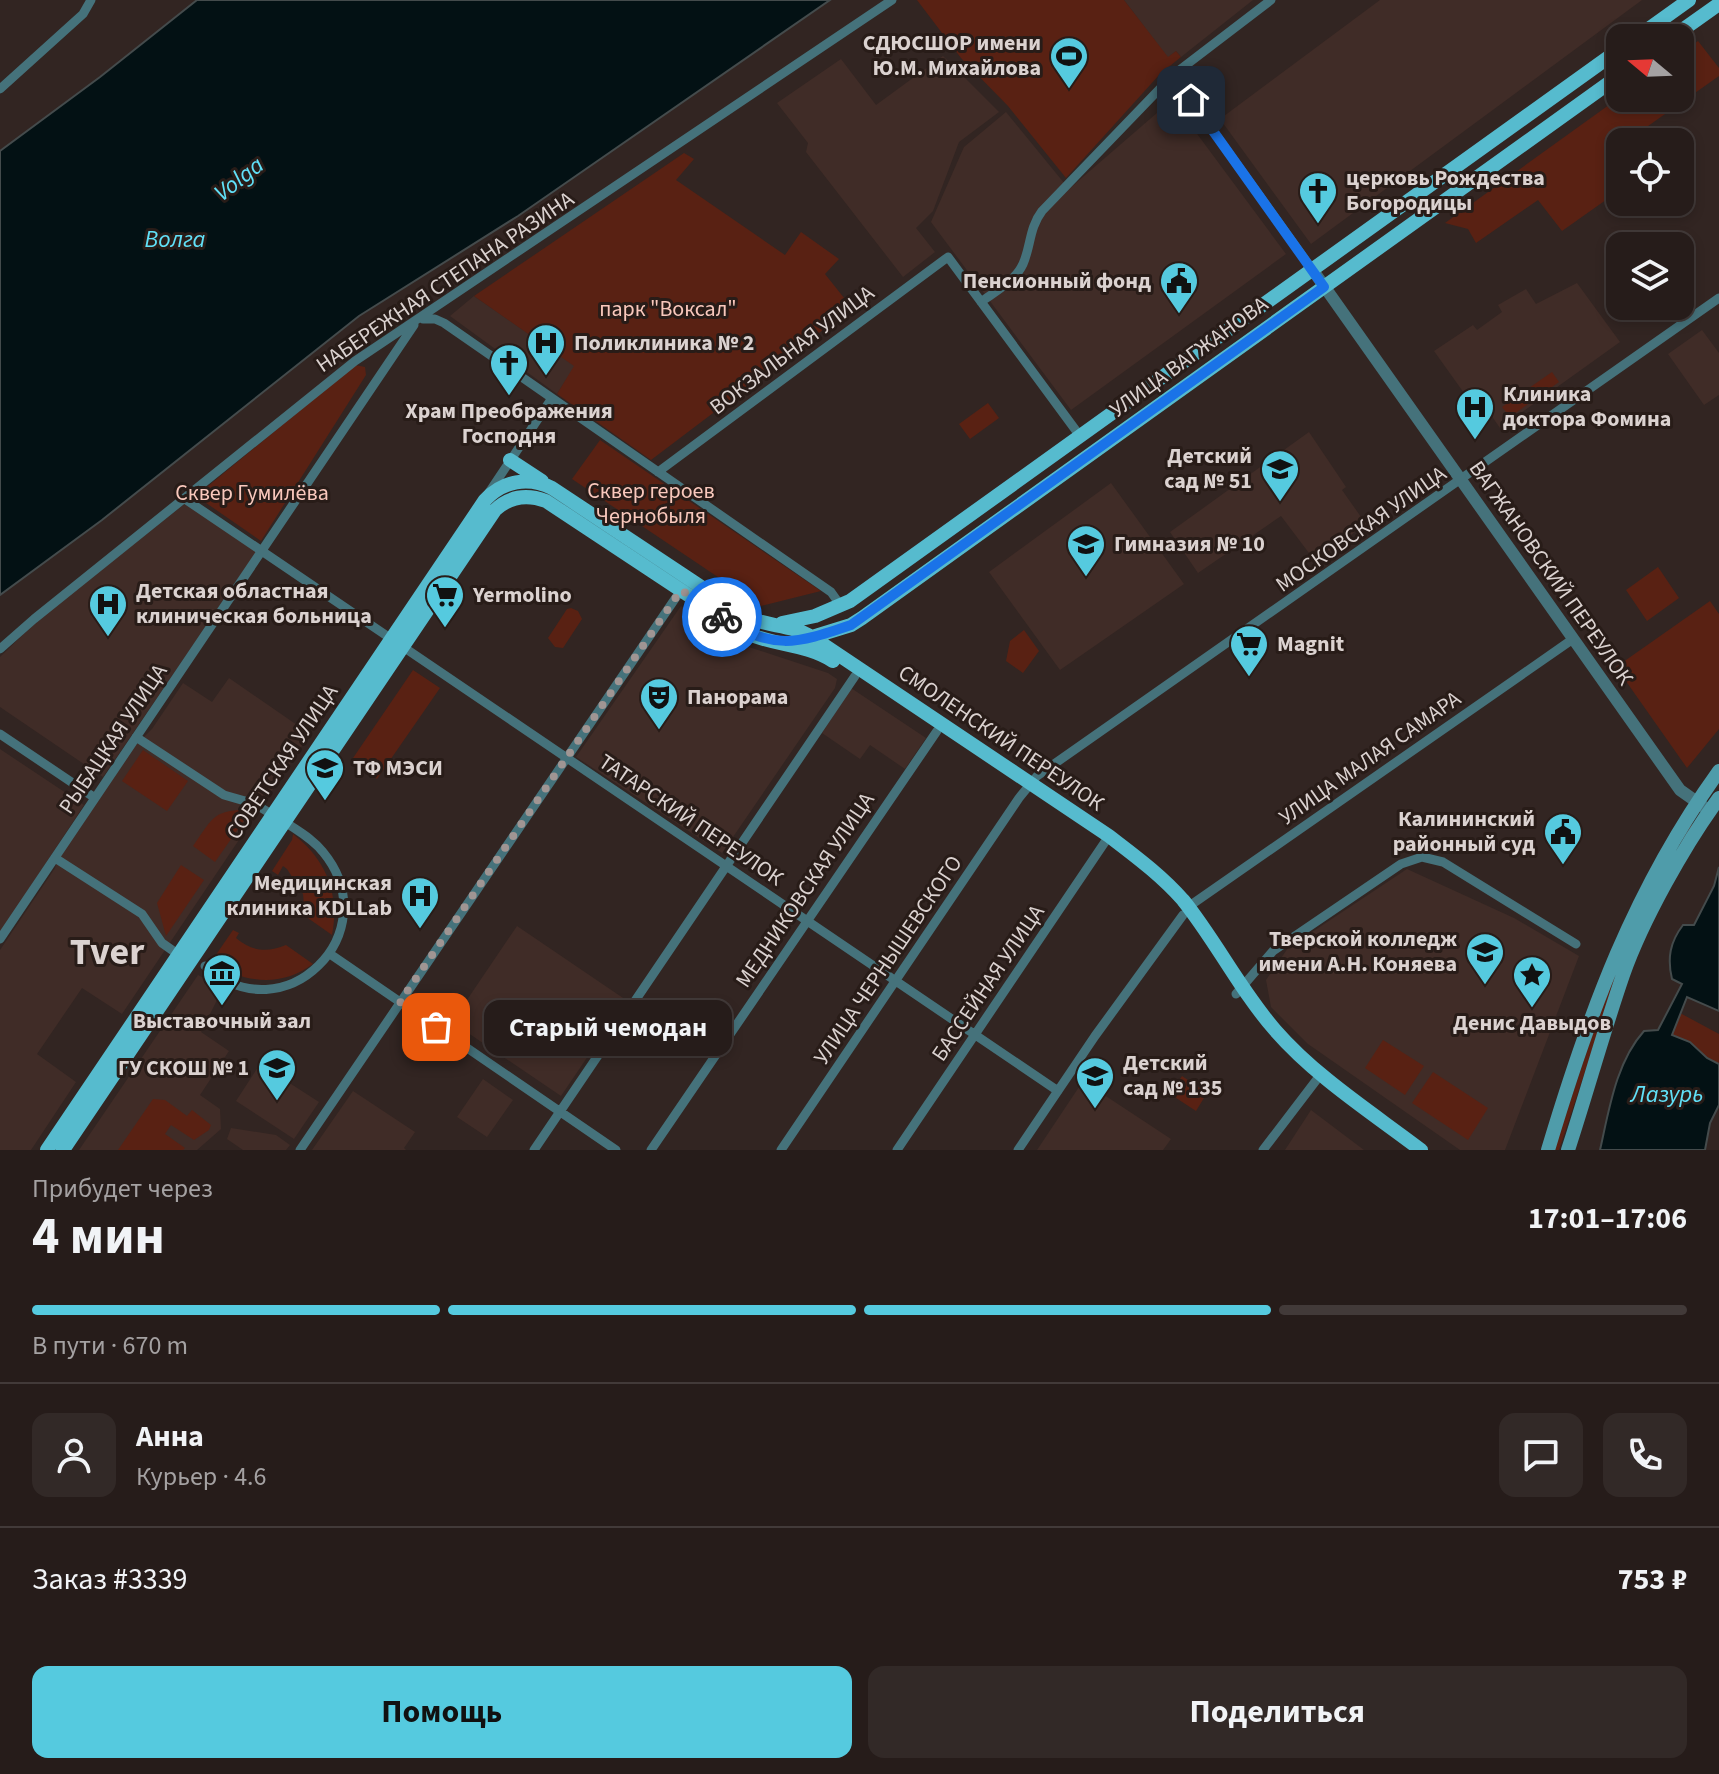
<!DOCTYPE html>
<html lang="ru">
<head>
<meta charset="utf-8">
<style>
  body { margin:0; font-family:"Source Sans 3",sans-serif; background:#322927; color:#f1f3f6; height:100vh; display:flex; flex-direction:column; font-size:30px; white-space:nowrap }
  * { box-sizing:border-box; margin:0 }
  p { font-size:26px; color:#a4a1a2 }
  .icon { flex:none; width:44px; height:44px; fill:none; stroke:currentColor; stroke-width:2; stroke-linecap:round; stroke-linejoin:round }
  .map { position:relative; height:1150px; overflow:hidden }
  .drawer { display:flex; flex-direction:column; background:#261c1a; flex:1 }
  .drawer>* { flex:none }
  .needle { width:52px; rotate:289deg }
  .fabs { position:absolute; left:1606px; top:24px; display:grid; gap:16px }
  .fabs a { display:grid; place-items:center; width:88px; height:88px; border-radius:16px; background:#261c1a; box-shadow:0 4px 12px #0003,0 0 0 2px #423a39; font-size:40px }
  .pin { position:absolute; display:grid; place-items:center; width:68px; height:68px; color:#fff; margin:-34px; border-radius:16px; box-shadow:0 4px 12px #0006 }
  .courier { position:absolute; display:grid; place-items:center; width:80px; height:80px; margin:-40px; border:6px solid #1a73e8; border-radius:50%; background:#fff; color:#222; box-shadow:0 2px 10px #0007 }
  .bubble { position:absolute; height:56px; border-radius:16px; background:#261c1a; box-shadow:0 4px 12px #0003,0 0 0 2px #423a39; font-size:26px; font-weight:700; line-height:56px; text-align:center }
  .headline em { font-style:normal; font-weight:700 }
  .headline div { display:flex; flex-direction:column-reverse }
  .headline { display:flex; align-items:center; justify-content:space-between; height:136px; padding:0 32px }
  h1 { font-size:52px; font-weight:700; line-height:60px }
  .bar { display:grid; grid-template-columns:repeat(4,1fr); gap:12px 8px; align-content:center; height:96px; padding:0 32px }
  .bar i { height:10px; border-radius:6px; background:#423a39 }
  .bar .on { background:#55cadf }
  .bar p { grid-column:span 4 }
  .line { display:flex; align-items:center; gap:20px; padding:0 32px; border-top:2px solid #423a39 }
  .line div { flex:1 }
  .round { display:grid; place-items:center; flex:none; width:84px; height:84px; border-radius:16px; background:#322927 }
  .primary-button { display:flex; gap:16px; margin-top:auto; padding:16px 32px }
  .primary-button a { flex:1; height:92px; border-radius:16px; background:#55cadf; color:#111; font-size:32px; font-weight:700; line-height:92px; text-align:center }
  .primary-button a+a { background:#322927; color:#f1f3f6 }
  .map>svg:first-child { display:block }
  .built { fill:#402c27 }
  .green { fill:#592113 }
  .water { fill:#031114; stroke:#444b4c; stroke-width:2 }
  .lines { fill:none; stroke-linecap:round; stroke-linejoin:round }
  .minor { stroke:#45727b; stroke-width:9 }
  .tertiary { stroke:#45727b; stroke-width:12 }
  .secondary { stroke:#4f9caa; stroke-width:14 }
  .primary { stroke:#56bbce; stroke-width:14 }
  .done { stroke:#a09593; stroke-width:8; stroke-dasharray:0 14.4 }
  .route { stroke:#1a73e8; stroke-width:10 }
  .labels { text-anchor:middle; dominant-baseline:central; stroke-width:6; stroke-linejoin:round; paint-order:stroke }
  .poi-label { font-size:22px; font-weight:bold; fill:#dbd2d0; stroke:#281c18; text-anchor:start }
  .street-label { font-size:22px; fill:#dbd2d0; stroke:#281c18 }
  .park-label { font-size:22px; fill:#f9c8bc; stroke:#281c18 }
  .water-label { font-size:24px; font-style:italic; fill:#61e1f8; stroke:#281c18 }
  .town-label { font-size:38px; font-weight:bold; fill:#dbd2d0; stroke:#281c18 }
</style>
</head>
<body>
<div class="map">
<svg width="1719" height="1150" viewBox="0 0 1719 1150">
  <rect width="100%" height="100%" fill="#322522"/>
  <!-- built -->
  <path class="built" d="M1124,0H1253L1181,57L1176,51L1168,58Z
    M1380,0H1642L1311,244L1220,119Z
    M943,56L999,112L959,142L933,211L916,228L935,252L903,277L806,152L808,143L777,103L841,59L876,105Z
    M1172,100L1286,254L1071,410L931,222L964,147L1006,112L1069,189Z
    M1577,283L1620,342L1500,428L1491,415L1484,421L1434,351L1473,325L1477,330L1502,312L1498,305L1526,289L1536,304Z
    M474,296L575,366L557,394L450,316Z
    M1702,330L1719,353V395L1704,405L1668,354Z
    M1309,432L1346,487L1342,490L1366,524L1315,561L1281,516L1198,573L1170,532Z
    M1111,483L1184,584L1060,670L989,572Z
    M187,502L257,551L103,777L0,707V657L38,620Z
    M681,606L737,643L828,673L837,679L835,688L722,853L576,757Z
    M229,678L310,734L122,1014L82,988L37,1054L76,1082L31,1150H0V950L55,868L59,855L134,747L152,729L183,683L212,702Z
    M851,688L926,738L905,769L870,745L860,759L822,733Z
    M0,749L84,805L0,933Z
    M1407,869L1514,918L1579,956L1505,1150H1460L1308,1044L1271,1007L1266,980L1288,948Z
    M517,926L626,1000L561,1096L452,1022Z
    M198,975L223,988L201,1032L229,1051L200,1095L220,1109L221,1129L197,1150H79Z
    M260,1064L319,1102L294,1139L236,1101Z
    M483,1079L513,1100L487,1137L457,1117Z
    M1083,1081L1171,1139L1163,1150H1037Z
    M353,1091L415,1132L404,1148L406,1150H312Z
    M1311,1110L1364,1150H1285Z
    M231,1128L276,1135L290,1145L286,1150H243L227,1139Z"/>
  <!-- green -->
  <path class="green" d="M917,0H1124L1168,57L1176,51L1181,57L1160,74L1066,178L1008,106L961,58Z
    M1698,41L1719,68V76L1641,131L1648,142H1620V190L1562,231L1538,200L1476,243L1468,229L1445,223L1620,97L1680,98V54Z
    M684,153L694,159L676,180L785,255L801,232L839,259L825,274L852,308L651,460L557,394L574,366L474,296Z
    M355,365L365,367L366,375L261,541L196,496Z
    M1552,372L1559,382L1510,417L1502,407Z
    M988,403L999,418L970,439L959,424Z
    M600,440L821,591L761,606L572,479Z
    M1658,567L1679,598L1647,621L1626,590Z
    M1710,601L1719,614V729L1687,768L1616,667Z
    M571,608L578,611L582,619L563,648L555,647L548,638L567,609Z
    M1024,630L1039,651L1023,673L1006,661L1010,641Z
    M413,670L440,688L377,779L351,761Z
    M143,750L188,781L167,811L122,781Z
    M252,809L215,862L193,846C215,815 212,811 252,809Z
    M1691,824L1694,826L1618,972L1559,1150H1554L1614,970Z
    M293,834C326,859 340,894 332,935L305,916L303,894L287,869L283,866L278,875L272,871L292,840Z
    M181,865L204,880L166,936L157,903Z
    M233,930L239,933L236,938C251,951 267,953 286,945L313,964C280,988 244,983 211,962Z
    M1680,1013L1719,1034V1064C1700,1055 1693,1043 1672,1035Z
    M1383,1040L1424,1066L1405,1095L1365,1068Z
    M1433,1072L1488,1108L1468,1140L1412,1103Z
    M1182,1076L1207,1093L1196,1111L1170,1094Z
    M153,1099L165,1100L187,1116L192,1110L211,1125L209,1130L194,1140L171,1125L165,1134L185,1148L183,1150H118Z"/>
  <!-- water -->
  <path class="water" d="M197,0H830L518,216L359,316L102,520L0,595V151L100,77Z
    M1719,867V1011L1687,997L1672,1035L1690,1042L1707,1058L1719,1064V1105L1710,1123L1705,1150H1600C1609,1110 1616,1062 1644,1031L1658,1030L1682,984L1672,979C1667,958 1670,942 1683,925H1694L1714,886Z"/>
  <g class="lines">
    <!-- minor -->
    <path class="minor" d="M1173,75L1312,269
      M0,89L83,14L91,0
      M981,302C996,291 1015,281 1023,264C1031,246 1029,228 1042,211L1173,75L1271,0
      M423,319H435L444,323L831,592L841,606
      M658,472L948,257L1080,436
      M488,494L552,398
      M185,499L1058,1091
      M0,649L34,619L355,361L892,0
      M0,734L95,798
      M136,737L224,795L255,804L273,815
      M55,858L142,914L162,943L179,955
      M1188,907L1573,639
      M0,939L414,325
      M330,954L616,1150
      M205,966C284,1037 389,932 323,852C313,839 298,831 285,822
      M1236,994L1273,951L1401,864L1422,857L1443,862L1576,944
      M300,1150L681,590
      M534,1150L855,676
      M651,1150L937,731
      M781,1150L1019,798L1037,776L1719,298
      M897,1150L1109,836
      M1018,1150L1095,1036L1183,915
      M1263,1150L1321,1074"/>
    <!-- tertiary -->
    <path class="tertiary" d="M1312,269L1680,790L1704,807"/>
    <!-- secondary -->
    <path class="secondary" d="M1548,1150C1589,1013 1634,889 1719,771
      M1568,1150C1587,1092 1603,1033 1623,975C1642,921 1685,844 1719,798"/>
    <!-- primary -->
    <path class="primary" d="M1636,38L1689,0
      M1671,38L1719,4
      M510,460L542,481
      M782,623L815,616L850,601L1620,49
      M809,638L851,625L862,618L1620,75
      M47,1150L485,500C503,481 528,476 552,488L745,616C766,627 791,624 812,637L1109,836C1135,856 1161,875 1183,900C1216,941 1240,990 1275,1030C1316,1077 1371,1112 1421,1150
      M63,1150L495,510C510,496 527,494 546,501L744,632C773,646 805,643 833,661"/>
  </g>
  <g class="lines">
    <!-- done -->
    <path class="done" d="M436,1027L400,1002L681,590L722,617"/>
    <!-- route -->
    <path class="route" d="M722,617C773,651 795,644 851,625L1324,287L1191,100"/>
  </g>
  <!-- icons -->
  <defs>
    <symbol id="stadium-pin" viewBox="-11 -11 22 30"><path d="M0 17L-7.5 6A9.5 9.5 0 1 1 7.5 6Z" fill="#55cadf" stroke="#281c18"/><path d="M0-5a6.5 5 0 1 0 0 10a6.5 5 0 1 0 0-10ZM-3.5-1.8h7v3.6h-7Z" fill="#111"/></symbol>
    <symbol id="church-pin" viewBox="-11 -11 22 30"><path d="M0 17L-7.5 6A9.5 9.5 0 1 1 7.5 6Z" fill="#55cadf" stroke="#281c18"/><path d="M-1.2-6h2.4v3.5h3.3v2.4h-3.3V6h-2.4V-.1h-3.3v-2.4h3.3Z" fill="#111"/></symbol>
    <symbol id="civic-pin" viewBox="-11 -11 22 30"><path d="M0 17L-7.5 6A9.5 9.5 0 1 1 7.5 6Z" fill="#55cadf" stroke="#281c18"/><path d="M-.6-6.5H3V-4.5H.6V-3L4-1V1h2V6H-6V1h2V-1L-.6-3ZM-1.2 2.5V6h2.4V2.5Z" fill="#111"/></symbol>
    <symbol id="hospital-pin" viewBox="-11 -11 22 30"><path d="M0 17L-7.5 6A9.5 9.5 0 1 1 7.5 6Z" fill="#55cadf" stroke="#281c18"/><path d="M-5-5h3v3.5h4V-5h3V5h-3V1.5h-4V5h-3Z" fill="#111"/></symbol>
    <symbol id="school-pin" viewBox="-11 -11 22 30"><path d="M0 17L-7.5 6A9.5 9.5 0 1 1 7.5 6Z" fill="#55cadf" stroke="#281c18"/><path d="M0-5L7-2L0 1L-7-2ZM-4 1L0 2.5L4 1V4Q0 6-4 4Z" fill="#111"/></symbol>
    <symbol id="supermarket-pin" viewBox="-11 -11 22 30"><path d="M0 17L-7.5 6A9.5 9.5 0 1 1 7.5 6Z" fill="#55cadf" stroke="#281c18"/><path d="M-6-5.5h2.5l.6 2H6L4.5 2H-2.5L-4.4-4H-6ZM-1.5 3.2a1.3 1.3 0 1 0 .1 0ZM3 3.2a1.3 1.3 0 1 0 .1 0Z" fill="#111"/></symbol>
    <symbol id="theatre-pin" viewBox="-11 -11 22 30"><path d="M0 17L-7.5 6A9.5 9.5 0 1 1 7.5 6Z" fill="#55cadf" stroke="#281c18"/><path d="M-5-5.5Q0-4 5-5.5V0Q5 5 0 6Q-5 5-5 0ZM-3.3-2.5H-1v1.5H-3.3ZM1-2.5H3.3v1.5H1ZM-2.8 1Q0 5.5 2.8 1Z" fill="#111"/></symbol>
    <symbol id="university-pin" viewBox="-11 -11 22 30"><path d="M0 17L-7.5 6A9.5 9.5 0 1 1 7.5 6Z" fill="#55cadf" stroke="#281c18"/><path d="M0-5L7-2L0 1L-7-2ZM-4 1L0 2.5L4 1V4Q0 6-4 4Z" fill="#111"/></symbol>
    <symbol id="museum-pin" viewBox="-11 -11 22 30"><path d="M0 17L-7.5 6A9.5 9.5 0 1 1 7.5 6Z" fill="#55cadf" stroke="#281c18"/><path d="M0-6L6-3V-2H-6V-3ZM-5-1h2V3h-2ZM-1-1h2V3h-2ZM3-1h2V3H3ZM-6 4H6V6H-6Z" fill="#111"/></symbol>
    <symbol id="sight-pin" viewBox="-11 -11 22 30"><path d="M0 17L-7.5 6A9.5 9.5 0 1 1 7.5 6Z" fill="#55cadf" stroke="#281c18"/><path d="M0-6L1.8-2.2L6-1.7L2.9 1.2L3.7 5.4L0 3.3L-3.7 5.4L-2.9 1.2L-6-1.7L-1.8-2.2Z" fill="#111"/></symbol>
  </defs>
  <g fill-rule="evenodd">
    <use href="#stadium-pin" x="1047" y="34" width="44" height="60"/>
    <use href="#church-pin" x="1296" y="169" width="44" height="60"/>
    <use href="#civic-pin" x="1157" y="259" width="44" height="60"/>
    <use href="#hospital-pin" x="524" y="321" width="44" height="60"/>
    <use href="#church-pin" x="487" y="341" width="44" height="60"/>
    <use href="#hospital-pin" x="1453" y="385" width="44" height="60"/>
    <use href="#school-pin" x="1258" y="447" width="44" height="60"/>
    <use href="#school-pin" x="1064" y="522" width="44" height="60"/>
    <use href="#supermarket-pin" x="423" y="573" width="44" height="60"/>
    <use href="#hospital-pin" x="86" y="582" width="44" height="60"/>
    <use href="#supermarket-pin" x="1227" y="622" width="44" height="60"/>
    <use href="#theatre-pin" x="637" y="675" width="44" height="60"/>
    <use href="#university-pin" x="303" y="746" width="44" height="60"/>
    <use href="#civic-pin" x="1541" y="810" width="44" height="60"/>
    <use href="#hospital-pin" x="398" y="874" width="44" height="60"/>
    <use href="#university-pin" x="1463" y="930" width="44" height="60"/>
    <use href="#museum-pin" x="200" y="951" width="44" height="60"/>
    <use href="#sight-pin" x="1510" y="953" width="44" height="60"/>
    <use href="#school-pin" x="255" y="1046" width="44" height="60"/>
    <use href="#school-pin" x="1073" y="1054" width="44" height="60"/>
  </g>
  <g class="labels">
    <!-- poi labels -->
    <g class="poi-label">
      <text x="1041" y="43" text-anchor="end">СДЮСШОР имени<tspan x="1041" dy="25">Ю.М. Михайлова</tspan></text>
      <text x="1346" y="178">церковь Рождества<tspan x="1346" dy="25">Богородицы</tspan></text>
      <text x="1151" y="281" text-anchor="end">Пенсионный фонд</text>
      <text x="574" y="343">Поликлиника № 2</text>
      <text x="1503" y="394">Клиника<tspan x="1503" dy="25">доктора Фомина</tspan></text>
      <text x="509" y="411" text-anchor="middle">Храм Преображения<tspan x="509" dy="25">Господня</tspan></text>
      <text x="1252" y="456" text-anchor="end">Детский<tspan x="1252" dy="25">сад № 51</tspan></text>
      <text x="1114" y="544">Гимназия № 10</text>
      <text x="136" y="591">Детская областная<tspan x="136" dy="25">клиническая больница</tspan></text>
      <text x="473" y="595">Yermolino</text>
      <text x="1277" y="644">Magnit</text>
      <text x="687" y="697">Панорама</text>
      <text x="353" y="768">ТФ МЭСИ</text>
      <text x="1535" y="819" text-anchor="end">Калининский<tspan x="1535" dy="25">районный суд</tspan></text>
      <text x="392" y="883" text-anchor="end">Медицинская<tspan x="392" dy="25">клиника KDLLab</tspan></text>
      <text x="1457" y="939" text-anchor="end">Тверской колледж<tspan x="1457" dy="25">имени А.Н. Коняева</tspan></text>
      <text x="222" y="1021" text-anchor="middle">Выставочный зал</text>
      <text x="1532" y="1023" text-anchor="middle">Денис Давыдов</text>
      <text x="1123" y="1063">Детский<tspan x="1123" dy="25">сад № 135</tspan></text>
      <text x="249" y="1068" text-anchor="end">ГУ СКОШ № 1</text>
    </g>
    <!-- street labels -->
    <g class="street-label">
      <text transform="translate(445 282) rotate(-34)">НАБЕРЕЖНАЯ СТЕПАНА РАЗИНА</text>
      <text transform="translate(792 350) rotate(-37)">ВОКЗАЛЬНАЯ УЛИЦА</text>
      <text transform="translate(1189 357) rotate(-36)">УЛИЦА ВАГЖАНОВА</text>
      <text transform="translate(1361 529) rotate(-35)">МОСКОВСКАЯ УЛИЦА</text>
      <text transform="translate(1551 573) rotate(55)">ВАГЖАНОВСКИЙ ПЕРЕУЛОК</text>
      <text transform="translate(1001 738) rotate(34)">СМОЛЕНСКИЙ ПЕРЕУЛОК</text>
      <text transform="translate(113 739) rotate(-56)">РЫБАЦКАЯ УЛИЦА</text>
      <text transform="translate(1370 758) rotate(-35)">УЛИЦА МАЛАЯ САМАРА</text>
      <text transform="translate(282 762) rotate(-56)">СОВЕТСКАЯ УЛИЦА</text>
      <text transform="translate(691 820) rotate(34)">ТАТАРСКИЙ ПЕРЕУЛОК</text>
      <text transform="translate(805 890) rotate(-56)">МЕДНИКОВСКАЯ УЛИЦА</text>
      <text transform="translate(888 960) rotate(-56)">УЛИЦА ЧЕРНЫШЕВСКОГО</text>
      <text transform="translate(988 983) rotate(-56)">БАССЕЙНАЯ УЛИЦА</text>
    </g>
    <!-- park labels -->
    <g class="park-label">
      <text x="668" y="309">парк "Воксал"</text>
      <text x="651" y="491">Сквер героев<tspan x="651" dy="25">Чернобыля</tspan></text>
      <text x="252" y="493">Сквер Гумилёва</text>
    </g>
    <!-- water labels -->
    <g class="water-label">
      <text transform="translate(239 179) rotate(-38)">Volga</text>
      <text x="175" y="239">Волга</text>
      <text x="1667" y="1094">Лазурь</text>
    </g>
    <!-- town labels -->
    <g class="town-label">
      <text x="107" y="952">Tver</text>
    </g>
  </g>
</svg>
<div class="fabs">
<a><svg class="needle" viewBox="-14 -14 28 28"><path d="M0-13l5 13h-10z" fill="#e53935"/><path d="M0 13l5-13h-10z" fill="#a4a1a2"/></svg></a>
<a><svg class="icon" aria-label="locate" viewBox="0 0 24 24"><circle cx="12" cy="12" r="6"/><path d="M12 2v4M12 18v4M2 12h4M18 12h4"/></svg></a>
<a><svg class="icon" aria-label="layers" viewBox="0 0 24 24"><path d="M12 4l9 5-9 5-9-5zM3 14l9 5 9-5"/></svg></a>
</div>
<div class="pin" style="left:436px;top:1027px;background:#ea580c"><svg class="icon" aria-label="bag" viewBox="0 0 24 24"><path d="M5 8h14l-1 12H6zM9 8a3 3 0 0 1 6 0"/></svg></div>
<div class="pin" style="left:1191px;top:100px;background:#1f2937"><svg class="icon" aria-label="home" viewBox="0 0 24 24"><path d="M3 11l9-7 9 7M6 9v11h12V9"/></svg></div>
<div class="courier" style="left:722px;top:617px"><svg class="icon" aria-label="bike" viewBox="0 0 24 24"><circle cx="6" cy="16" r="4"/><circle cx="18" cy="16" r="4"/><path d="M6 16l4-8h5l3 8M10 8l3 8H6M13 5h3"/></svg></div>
<div class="bubble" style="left:484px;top:1000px;width:248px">Старый чемодан</div>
</div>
<section class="drawer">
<div class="headline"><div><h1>4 мин</h1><p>Прибудет через</p></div><em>17:01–17:06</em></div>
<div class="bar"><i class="on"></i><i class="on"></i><i class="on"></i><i></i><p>В пути · 670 m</p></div>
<div class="line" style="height:144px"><a class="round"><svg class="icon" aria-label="person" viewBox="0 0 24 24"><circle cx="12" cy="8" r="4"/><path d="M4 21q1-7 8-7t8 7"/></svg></a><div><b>Анна</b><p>Курьер · 4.6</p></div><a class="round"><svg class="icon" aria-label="chat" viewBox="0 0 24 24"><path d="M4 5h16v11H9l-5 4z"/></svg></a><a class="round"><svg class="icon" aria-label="phone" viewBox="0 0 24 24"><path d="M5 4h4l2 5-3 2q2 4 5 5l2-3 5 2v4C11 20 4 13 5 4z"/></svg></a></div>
<div class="line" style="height:104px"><div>Заказ #3339</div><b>753 ₽</b></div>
<div class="primary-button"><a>Помощь</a><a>Поделиться</a></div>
</section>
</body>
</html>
